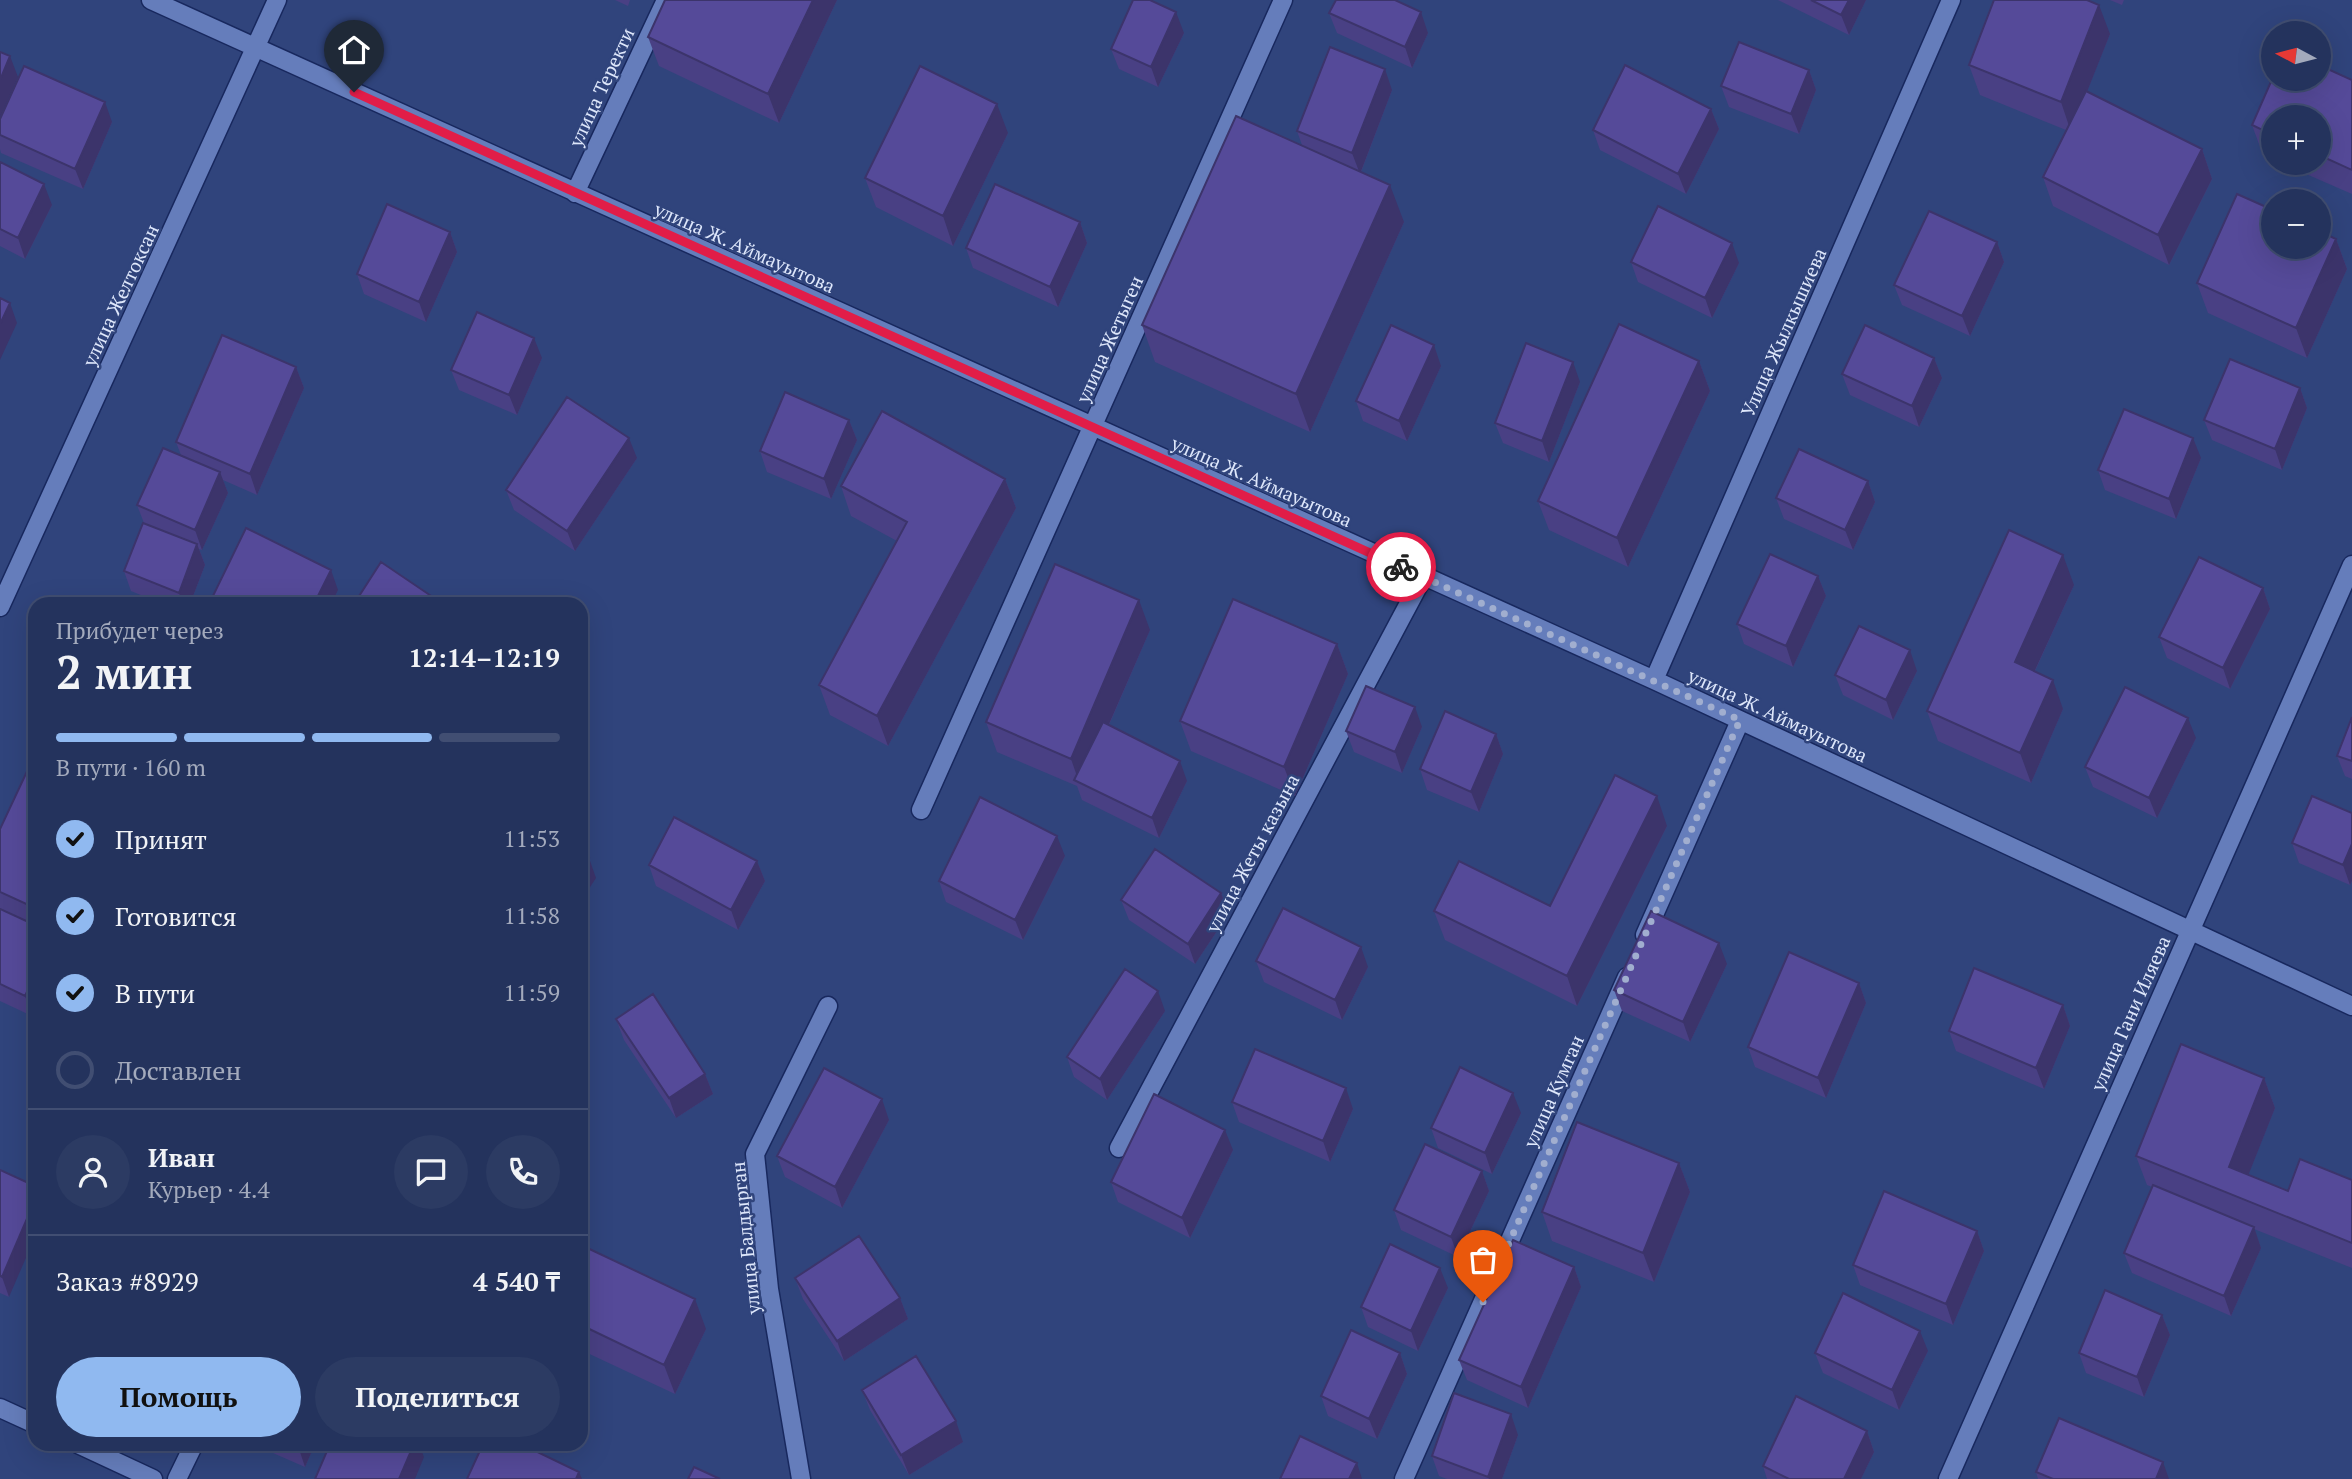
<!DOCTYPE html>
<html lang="ru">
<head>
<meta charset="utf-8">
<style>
  body { margin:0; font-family:"PT Serif",serif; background:#2c3b63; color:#f1f3f6; height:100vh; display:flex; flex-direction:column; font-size:26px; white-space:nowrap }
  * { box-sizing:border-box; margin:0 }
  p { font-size:23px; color:#a3aabc }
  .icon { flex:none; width:38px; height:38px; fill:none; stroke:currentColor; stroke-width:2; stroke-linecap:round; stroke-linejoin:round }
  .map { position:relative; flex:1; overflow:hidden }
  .drawer { position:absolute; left:28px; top:597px; width:560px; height:854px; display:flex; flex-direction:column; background:#24335d; border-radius:21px; box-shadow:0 7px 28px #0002,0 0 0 2px #414e72 }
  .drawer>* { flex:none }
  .needle { width:46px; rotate:277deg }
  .fabs { position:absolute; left:2261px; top:21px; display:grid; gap:14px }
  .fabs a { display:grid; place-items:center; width:70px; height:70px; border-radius:50%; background:#24335d; box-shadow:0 7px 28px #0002,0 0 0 2px #414e72; font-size:35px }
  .pin { position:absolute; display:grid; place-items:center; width:60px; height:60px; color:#fff; margin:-72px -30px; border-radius:50% 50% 50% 0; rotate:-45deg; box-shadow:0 0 7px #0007 }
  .pin .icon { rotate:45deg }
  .courier { position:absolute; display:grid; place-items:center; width:70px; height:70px; margin:-35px; border:5px solid #e11d48; border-radius:50%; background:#fff; color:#222; box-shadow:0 2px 9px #0007 }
  .head em { font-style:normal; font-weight:600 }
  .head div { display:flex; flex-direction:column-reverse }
  .head { display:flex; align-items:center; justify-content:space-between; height:119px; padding:0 28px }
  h1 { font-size:46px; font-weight:600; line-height:52px }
  .bar { display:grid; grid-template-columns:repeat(4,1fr); gap:10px 7px; align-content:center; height:84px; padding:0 28px }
  .bar i { height:9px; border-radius:5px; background:#414e72 }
  .bar .selected { background:#90b9f0 }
  .bar p { grid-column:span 4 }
  .line { display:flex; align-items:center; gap:18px; padding:0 28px; border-top:2px solid #414e72 }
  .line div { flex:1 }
  .round { display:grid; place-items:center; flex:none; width:74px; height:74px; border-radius:37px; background:#2c3b63 }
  ol { padding:0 28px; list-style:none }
  li { display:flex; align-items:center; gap:21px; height:77px }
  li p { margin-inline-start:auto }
  li .icon { padding:7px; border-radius:50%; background:#90b9f0; color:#111; stroke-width:4 }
  li:last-child { color:#a3aabc }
  li i { width:38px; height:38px; border:4px solid #414e72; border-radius:50% }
  .cta { display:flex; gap:14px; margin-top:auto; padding:14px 28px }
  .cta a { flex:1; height:80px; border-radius:42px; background:#90b9f0; color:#111; font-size:28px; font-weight:600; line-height:80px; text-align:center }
  .cta a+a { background:#2c3b63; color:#f1f3f6 }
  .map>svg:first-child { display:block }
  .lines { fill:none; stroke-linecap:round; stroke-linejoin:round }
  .minor-casing { stroke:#18285e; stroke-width:21 }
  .minor { stroke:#657dbb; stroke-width:18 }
  .wall { fill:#494084 }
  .shaded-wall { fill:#3c346b }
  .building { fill:#554a99; stroke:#3c346b; stroke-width:2 }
  .done { stroke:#a1aecf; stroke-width:7; stroke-dasharray:0 12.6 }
  .route { stroke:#e11d48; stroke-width:9 }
  .labels { text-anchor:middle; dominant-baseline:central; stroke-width:5; stroke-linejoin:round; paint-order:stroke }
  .street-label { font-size:19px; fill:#dee7fb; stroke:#30447c }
</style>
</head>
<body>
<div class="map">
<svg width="2352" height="1479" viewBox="0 0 2352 1479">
  <rect width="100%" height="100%" fill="#30447c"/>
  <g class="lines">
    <defs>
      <path id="minor" d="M151,0L1654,680L2352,1006
        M575,193L666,0
        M0,607L277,0
        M1654,680L1951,0
        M921,810L1283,0
        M1645,935L1740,721
        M1119,1148L1423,577
        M0,1408L35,1424
        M78,1444L153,1479
        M177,1479L194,1444
        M801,1479L769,1289L755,1154L828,1006
        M1404,1479L1627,977
        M1948,1479L2352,565"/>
    </defs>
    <!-- minor casing -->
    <use href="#minor" class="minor-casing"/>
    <!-- minor -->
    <use href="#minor" class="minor"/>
  </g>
  <!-- wall -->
  <path class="wall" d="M615,0H630L628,6Z
    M837,0L779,123L659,66L648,37Z
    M1778,0H1866L1849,35Z
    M2110,0H2124L2122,5Z
    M1329,13L1428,33L1412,68L1337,33Z
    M1184,33L1158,87L1119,69L1111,49Z
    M2110,34L2087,91L2202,149L2212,179L2169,265L2053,206L2043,177L2066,130L1980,95L1969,65Z
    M1809,70L1816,90L1799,134L1729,107L1721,86Z
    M2352,80V194L2281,163H2319V117H2273V159L2263,155L2252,125Z
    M1392,90L1361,172L1404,222L1310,432L1155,362L1142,325L1302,145L1297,131Z
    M1711,109L1719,129L1686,194L1600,150L1593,130Z
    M0,119L112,122L83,189L1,153L0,149Z
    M1008,133L953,246L876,207L865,178Z
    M0,162L52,205L25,259L0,246Z
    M1080,222L1087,243L1058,307L973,268L966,248Z
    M450,232L457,252L426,322L364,294L357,274Z
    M2336,239L2347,269L2307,358L2208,313L2197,283Z
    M1997,242L2004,262L1970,336L1902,305L1894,285Z
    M1631,262L1739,263L1712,318L1638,282Z
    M542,358L517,415L459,390L451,370Z
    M1934,358L1942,378L1919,427L1850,395L1842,374Z
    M1699,361L1710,391L1628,567L1549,530L1538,501Z
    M1441,366L1407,441L1363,421L1356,401Z
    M296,367L304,388L257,495L223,480L228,493L202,550L199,549L205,565L190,604H163L131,591L124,571L144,523L137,505L181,455L176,442Z
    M1580,382L1549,462L1503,443L1495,423Z
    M2300,388L2307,408L2282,470L2212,440L2204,420Z
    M849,420L857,440L831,499L767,472L760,451Z
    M637,458L575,551L514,510L506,490Z
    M2201,458L2176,519L2105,490L2098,470Z
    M1005,479L1016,508L888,746L830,715L819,685L897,541L851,516L841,486Z
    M1868,481L1875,502L1853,550L1784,519L1776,498Z
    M1818,576L1826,596L1793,667L1744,644L1737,624Z
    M2074,585L2035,671L2063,709L2031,783L1938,741L1927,711Z
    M2263,588L2270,609L2230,689L2167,658L2159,637Z
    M1150,630L1109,725L1187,781L1159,838L1082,800L1077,786L997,752L986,722Z
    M1337,644L1348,674L1295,796L1191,751L1180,721Z
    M1917,671L1893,720L1843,695L1835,675Z
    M2352,717V779L2345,776L2337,756Z
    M1422,727L1402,773L1354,752L1346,731Z
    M1496,734L1503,754L1479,812L1427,790L1420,769Z
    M2196,738L2157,818L2093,787L2085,767Z
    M35,768V1011L32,1016L0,1001V829Z
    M2352,813V881L2350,885L2299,863L2292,843Z
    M1667,826L1577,1006L1445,940L1434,911L1550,906Z
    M1065,856L1023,940L946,902L939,881Z
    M757,861L765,881L738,930L656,886L649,865Z
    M1221,893L1229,913L1195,964L1129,920L1121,900Z
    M1256,961L1368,967L1342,1020L1264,982Z
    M1727,964L1690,1042L1622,1011L1614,990Z
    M1859,983L1866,1003L1826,1098L1755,1067L1748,1047Z
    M2063,1005L2070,1026L2044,1089L1956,1051L1949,1031Z
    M1165,1011L1107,1100L1074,1077L1067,1057Z
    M616,1019L705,1074L713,1094L676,1118L624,1040Z
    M2264,1078L2275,1108L2248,1175L2288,1191L2352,1180V1268L2254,1229L2261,1248L2231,1316L2132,1273L2124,1253L2152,1187L2147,1185L2136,1156Z
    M1232,1102L1353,1109L1330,1162L1239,1122Z
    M1521,1113L1492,1174L1438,1148L1431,1128Z
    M889,1120L842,1208L785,1177L777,1156Z
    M1233,1150L1190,1238L1118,1202L1111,1182Z
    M1679,1163L1690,1192L1654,1282L1552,1241L1542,1212Z
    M0,1170L9,1297L0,1293Z
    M1482,1171L1489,1191L1458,1257L1401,1230L1394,1210Z
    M1977,1231L1984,1251L1953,1325L1860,1285L1853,1265Z
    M581,1245L706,1329L675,1394L581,1350Z
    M1574,1267L1581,1287L1528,1408L1467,1380L1459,1360Z
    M795,1278L900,1298L908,1319L844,1361L803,1299Z
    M1448,1288L1418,1351L1368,1327L1361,1307Z
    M2162,1315L2170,1335L2144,1397L2086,1373L2079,1353Z
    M1928,1351L1899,1410L1823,1373L1815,1353Z
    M1400,1353L1407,1374L1377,1439L1328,1416L1321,1396Z
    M862,1390L963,1442L909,1475L870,1410Z
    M1867,1431L1874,1452L1861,1479H1767L1763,1466Z
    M1518,1435L1502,1479H1447L1439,1476L1432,1456Z
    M252,1444H315L305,1467Z
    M2036,1472L2169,1479H2038Z"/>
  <!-- shaded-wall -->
  <path class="shaded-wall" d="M813,0H837L779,123L768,94Z
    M1849,0H1866L1849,35L1841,15Z
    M2099,5L2110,34L2071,132L2061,102Z
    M1176,12L1184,33L1158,87L1151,67Z
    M1421,12L1428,33L1412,68L1405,47Z
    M10,56L18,77L0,117V80Z
    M1385,69L1392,90L1360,174L1352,153Z
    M1809,70L1816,90L1799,134L1791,114Z
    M105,102L112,122L83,189L75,169Z
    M997,104L1008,133L953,246L943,216Z
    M1711,109L1719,129L1686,194L1678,174Z
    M2202,149L2212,179L2169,265L2158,235Z
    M44,184L52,205L25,259L18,238Z
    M1390,185L1404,222L1310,432L1296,394Z
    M1080,222L1087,243L1058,307L1050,287Z
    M450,232L457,252L426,322L419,302Z
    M2336,239L2347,269L2307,358L2296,328Z
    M1997,242L2004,262L1970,336L1962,316Z
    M1732,243L1739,263L1712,318L1705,298Z
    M10,303L17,323L0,360V324Z
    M534,338L542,358L517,415L509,395Z
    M1434,345L1441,366L1407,441L1399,421Z
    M1934,358L1942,378L1919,427L1912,406Z
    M1699,361L1710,391L1628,567L1617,538Z
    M1573,362L1580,382L1549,462L1542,441Z
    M296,367L304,388L257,495L250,474Z
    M2300,388L2307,408L2282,470L2275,449Z
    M849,420L857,440L831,499L824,479Z
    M629,438L637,458L575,551L567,531Z
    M2193,438L2201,458L2176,519L2169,499Z
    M220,472L228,493L202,550L195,530Z
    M1005,479L1016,508L888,746L877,716Z
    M1868,481L1875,502L1853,550L1845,530Z
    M197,544L205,565L190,604H183L179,593Z
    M2063,555L2074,585L2025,692L2015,662Z
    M331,570L338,590L331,604H314Z
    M1818,576L1826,596L1793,667L1786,646Z
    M2263,588L2270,609L2230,689L2223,668Z
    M1139,600L1150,630L1083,784L1079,782L1071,759Z
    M1337,644L1348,674L1295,796L1284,767Z
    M1910,650L1917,671L1893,720L1886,700Z
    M2053,680L2063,709L2031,783L2020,753Z
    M1415,707L1422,727L1402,773L1395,752Z
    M2188,718L2196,738L2157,818L2149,798Z
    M1496,734L1503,754L1479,812L1471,792Z
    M1180,761L1187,781L1159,838L1152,818Z
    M1657,796L1667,826L1577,1006L1567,976Z
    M1057,836L1065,856L1023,940L1015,920Z
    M2352,844V881L2350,885L2343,865Z
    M589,858L596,878L581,901V870Z
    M757,861L765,881L738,930L731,910Z
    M1221,893L1229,913L1195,964L1188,944Z
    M1719,943L1727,964L1690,1042L1683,1022Z
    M1361,947L1368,967L1342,1020L1335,1000Z
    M35,975V1011L32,1016L25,996Z
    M1859,983L1866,1003L1826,1098L1818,1078Z
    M1158,991L1165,1011L1107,1100L1100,1079Z
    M2063,1005L2070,1026L2044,1089L2036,1068Z
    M705,1074L713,1094L676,1118L669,1098Z
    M2264,1078L2275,1108L2240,1196L2229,1167Z
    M1346,1088L1353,1109L1330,1162L1323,1141Z
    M1513,1093L1521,1113L1492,1174L1485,1153Z
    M882,1099L889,1120L842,1208L835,1187Z
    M1225,1130L1233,1150L1190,1238L1182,1218Z
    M1679,1163L1690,1192L1654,1282L1643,1253Z
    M1482,1171L1489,1191L1458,1257L1451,1237Z
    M35,1200V1237L9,1297L2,1277Z
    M2254,1227L2261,1248L2231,1316L2224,1296Z
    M1977,1231L1984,1251L1953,1325L1946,1304Z
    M1574,1267L1581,1287L1528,1408L1521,1387Z
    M1440,1268L1448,1288L1418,1351L1411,1331Z
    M900,1298L908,1319L844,1361L837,1341Z
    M695,1299L706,1329L675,1394L664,1365Z
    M2162,1315L2170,1335L2144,1397L2137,1377Z
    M1920,1331L1928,1351L1899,1410L1892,1390Z
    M1400,1353L1407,1374L1377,1439L1369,1419Z
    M1511,1414L1518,1435L1502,1479H1489L1488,1477Z
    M956,1421L963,1442L909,1475L901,1455Z
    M1867,1431L1874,1452L1861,1479H1844Z
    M299,1444H315L305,1467L298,1446Z
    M414,1444H419L424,1457L415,1479H399Z
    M2163,1462L2169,1479H2156Z
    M1357,1463L1362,1479H1349Z
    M579,1472L582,1479H576Z"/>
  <!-- building -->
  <path class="building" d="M665,0H813L768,94L648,37Z
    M1133,0H1150L1176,12L1151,67L1111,49Z
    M1336,0H1395L1421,12L1405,47L1329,13Z
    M1811,0H1849L1841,15Z
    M1994,0H2087L2099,5L2061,102L1969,65Z
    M1739,42L1809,70L1791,114L1721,86Z
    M1330,47L1385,69L1352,153L1297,131Z
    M0,52L10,56L0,80Z
    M1625,65L1711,109L1678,174L1593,130Z
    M2319,65L2352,80V170L2319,155V117H2273V135L2252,125L2273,77V79H2319Z
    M24,66L105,102L75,169L0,135V119Z
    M920,66L997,104L943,216L865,178Z
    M2086,91L2202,149L2158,235L2043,177Z
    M1236,116L1390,185L1296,394L1142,325Z
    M0,162L44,184L18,238L0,229Z
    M995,184L1080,222L1050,287L966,248Z
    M2237,194L2273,210V247H2319V231L2336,239L2296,328L2197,283Z
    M387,204L450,232L419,302L357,274Z
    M1658,206L1732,243L1705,298L1631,262Z
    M1929,211L1997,242L1962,316L1894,285Z
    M0,298L10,303L0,324Z
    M477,312L534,338L509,395L451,370Z
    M1619,324L1699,361L1617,538L1538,501Z
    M1391,325L1434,345L1399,421L1356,401Z
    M1865,325L1934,358L1912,406L1842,374Z
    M222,335L296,367L250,474L176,442Z
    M1526,343L1573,362L1542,441L1495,423Z
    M2230,359L2300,388L2275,449L2204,420Z
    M785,392L849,420L824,479L760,451Z
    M567,397L629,438L567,531L506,490Z
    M2124,409L2193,438L2169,499L2098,470Z
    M882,411L1005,479L877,716L819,685L907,522L841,486Z
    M163,448L220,472L195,530L137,505Z
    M1799,449L1868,481L1845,530L1776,498Z
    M143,523L197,544L179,593L124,571Z
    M246,528L331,570L314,604H214L210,602Z
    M2009,530L2063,555L2015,662L2053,680L2020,753L1927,711Z
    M1770,554L1818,576L1786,646L1737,624Z
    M2199,557L2263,588L2223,668L2159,637Z
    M381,562L443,604H354Z
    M1055,564L1139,600L1071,759L986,722Z
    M1233,599L1337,644L1284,767L1180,721Z
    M1859,626L1910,650L1886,700L1835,675Z
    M1366,686L1415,707L1395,752L1346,731Z
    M2125,687L2188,718L2149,798L2085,767Z
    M1445,711L1496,734L1471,792L1420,769Z
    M2352,717V761L2337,756Z
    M1103,722L1180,761L1152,818L1074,780Z
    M30,765L35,768V908L0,892V829Z
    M1615,775L1657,796L1567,976L1434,911L1459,861L1550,906Z
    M2312,796L2352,813V844L2343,865L2292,843Z
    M980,797L1057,836L1015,920L939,881Z
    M674,817L757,861L731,910L649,865Z
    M1155,849L1221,893L1188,944L1121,900Z
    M581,853L589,858L581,870Z
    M1283,908L1361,947L1335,1000L1256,961Z
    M0,909L35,925V975L25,996L0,984Z
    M1651,911L1719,943L1683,1022L1614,990Z
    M1789,952L1859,983L1818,1078L1748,1047Z
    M1974,968L2063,1005L2036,1068L1949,1031Z
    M1125,969L1158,991L1100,1079L1067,1057Z
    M653,994L705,1074L669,1098L616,1019Z
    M2181,1044L2264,1078L2229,1167L2288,1191L2300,1159L2352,1180V1243L2136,1156Z
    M1255,1049L1346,1088L1323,1141L1232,1102Z
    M1460,1067L1513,1093L1485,1153L1431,1128Z
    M824,1068L882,1099L835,1187L777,1156Z
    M1154,1094L1225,1130L1182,1218L1111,1182Z
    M1577,1122L1679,1163L1643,1253L1542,1212Z
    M1425,1144L1482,1171L1451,1237L1394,1210Z
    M0,1170L35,1186V1200L2,1277L0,1276Z
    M2153,1185L2254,1227L2224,1296L2124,1253Z
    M1884,1191L1977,1231L1946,1304L1853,1265Z
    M859,1236L900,1298L837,1341L795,1278Z
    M1513,1240L1574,1267L1521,1387L1459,1360Z
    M1390,1244L1440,1268L1411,1331L1361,1307Z
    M581,1245L695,1299L664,1365L581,1325Z
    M2105,1290L2162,1315L2137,1377L2079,1353Z
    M1843,1293L1920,1331L1892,1390L1815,1353Z
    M1351,1330L1400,1353L1369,1419L1321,1396Z
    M916,1356L956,1421L901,1455L862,1390Z
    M1454,1393L1511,1414L1488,1477L1432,1456Z
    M1796,1396L1867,1431L1844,1479H1789L1763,1466Z
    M2059,1418L2163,1462L2156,1479H2053L2036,1472Z
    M1300,1436L1357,1463L1349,1479H1280Z
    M330,1444H414L399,1479H315Z
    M483,1444H521L579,1472L576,1479H467Z
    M694,1467L720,1479H688Z"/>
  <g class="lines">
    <!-- done -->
    <path class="done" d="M1401,567L1740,720L1483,1302"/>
    <!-- route -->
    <path class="route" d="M354,92L1401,567"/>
  </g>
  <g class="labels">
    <!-- street labels -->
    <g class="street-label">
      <text transform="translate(601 87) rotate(-65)">улица Теректи</text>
      <text transform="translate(745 247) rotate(24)">улица Ж. Аймауытова</text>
      <text transform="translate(120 295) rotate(-65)">улица Желтоксан</text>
      <text transform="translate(1783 332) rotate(-66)">Улица Жылкышиева</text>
      <text transform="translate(1109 339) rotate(-66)">улица Жетыген</text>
      <text transform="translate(1262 481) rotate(24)">улица Ж. Аймауытова</text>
      <text transform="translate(1778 715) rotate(25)">улица Ж. Аймауытова</text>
      <text transform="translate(1252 853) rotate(-62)">улица Жеты казына</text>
      <text transform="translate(2130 1013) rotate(-66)">улица Гани Иляева</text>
      <text transform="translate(1553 1091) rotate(-66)">улица Кумган</text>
      <text transform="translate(745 1238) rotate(-96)">улица Балдырган</text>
    </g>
  </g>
</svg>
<div class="fabs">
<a><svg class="needle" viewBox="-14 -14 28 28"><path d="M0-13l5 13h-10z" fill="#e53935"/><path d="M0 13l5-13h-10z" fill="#a3aabc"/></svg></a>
<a>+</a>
<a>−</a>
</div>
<div class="pin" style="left:1483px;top:1302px;background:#ea580c"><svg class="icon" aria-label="bag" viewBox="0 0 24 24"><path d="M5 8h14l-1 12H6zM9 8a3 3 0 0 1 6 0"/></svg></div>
<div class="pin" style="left:354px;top:92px;background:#1f2937"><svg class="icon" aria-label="home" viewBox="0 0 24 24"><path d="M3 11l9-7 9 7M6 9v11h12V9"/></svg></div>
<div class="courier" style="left:1401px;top:567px"><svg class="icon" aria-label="bike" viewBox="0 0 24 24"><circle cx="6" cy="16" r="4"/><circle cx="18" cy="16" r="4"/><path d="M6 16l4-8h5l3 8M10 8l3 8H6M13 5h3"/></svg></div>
<section class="drawer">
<div class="head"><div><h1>2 мин</h1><p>Прибудет через</p></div><em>12:14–12:19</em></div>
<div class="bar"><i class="selected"></i><i class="selected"></i><i class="selected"></i><i></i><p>В пути · 160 m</p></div>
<ol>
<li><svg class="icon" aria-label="check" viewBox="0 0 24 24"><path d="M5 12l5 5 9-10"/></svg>Принят<p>11:53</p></li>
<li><svg class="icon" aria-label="check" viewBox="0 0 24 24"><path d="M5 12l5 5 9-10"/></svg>Готовится<p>11:58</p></li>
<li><svg class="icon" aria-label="check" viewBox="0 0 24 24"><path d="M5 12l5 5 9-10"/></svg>В пути<p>11:59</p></li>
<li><i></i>Доставлен</li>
</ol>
<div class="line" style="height:126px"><a class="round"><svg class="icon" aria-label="person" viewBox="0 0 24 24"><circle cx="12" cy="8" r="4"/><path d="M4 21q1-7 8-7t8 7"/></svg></a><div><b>Иван</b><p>Курьер · 4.4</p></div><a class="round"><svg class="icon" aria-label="chat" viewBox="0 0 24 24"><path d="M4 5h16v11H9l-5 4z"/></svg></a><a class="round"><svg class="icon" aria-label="phone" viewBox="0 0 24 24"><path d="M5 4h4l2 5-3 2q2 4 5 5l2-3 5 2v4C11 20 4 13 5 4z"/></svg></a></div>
<div class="line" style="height:91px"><div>Заказ #8929</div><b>4 540 ₸</b></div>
<div class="cta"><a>Помощь</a><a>Поделиться</a></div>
</section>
</div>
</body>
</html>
